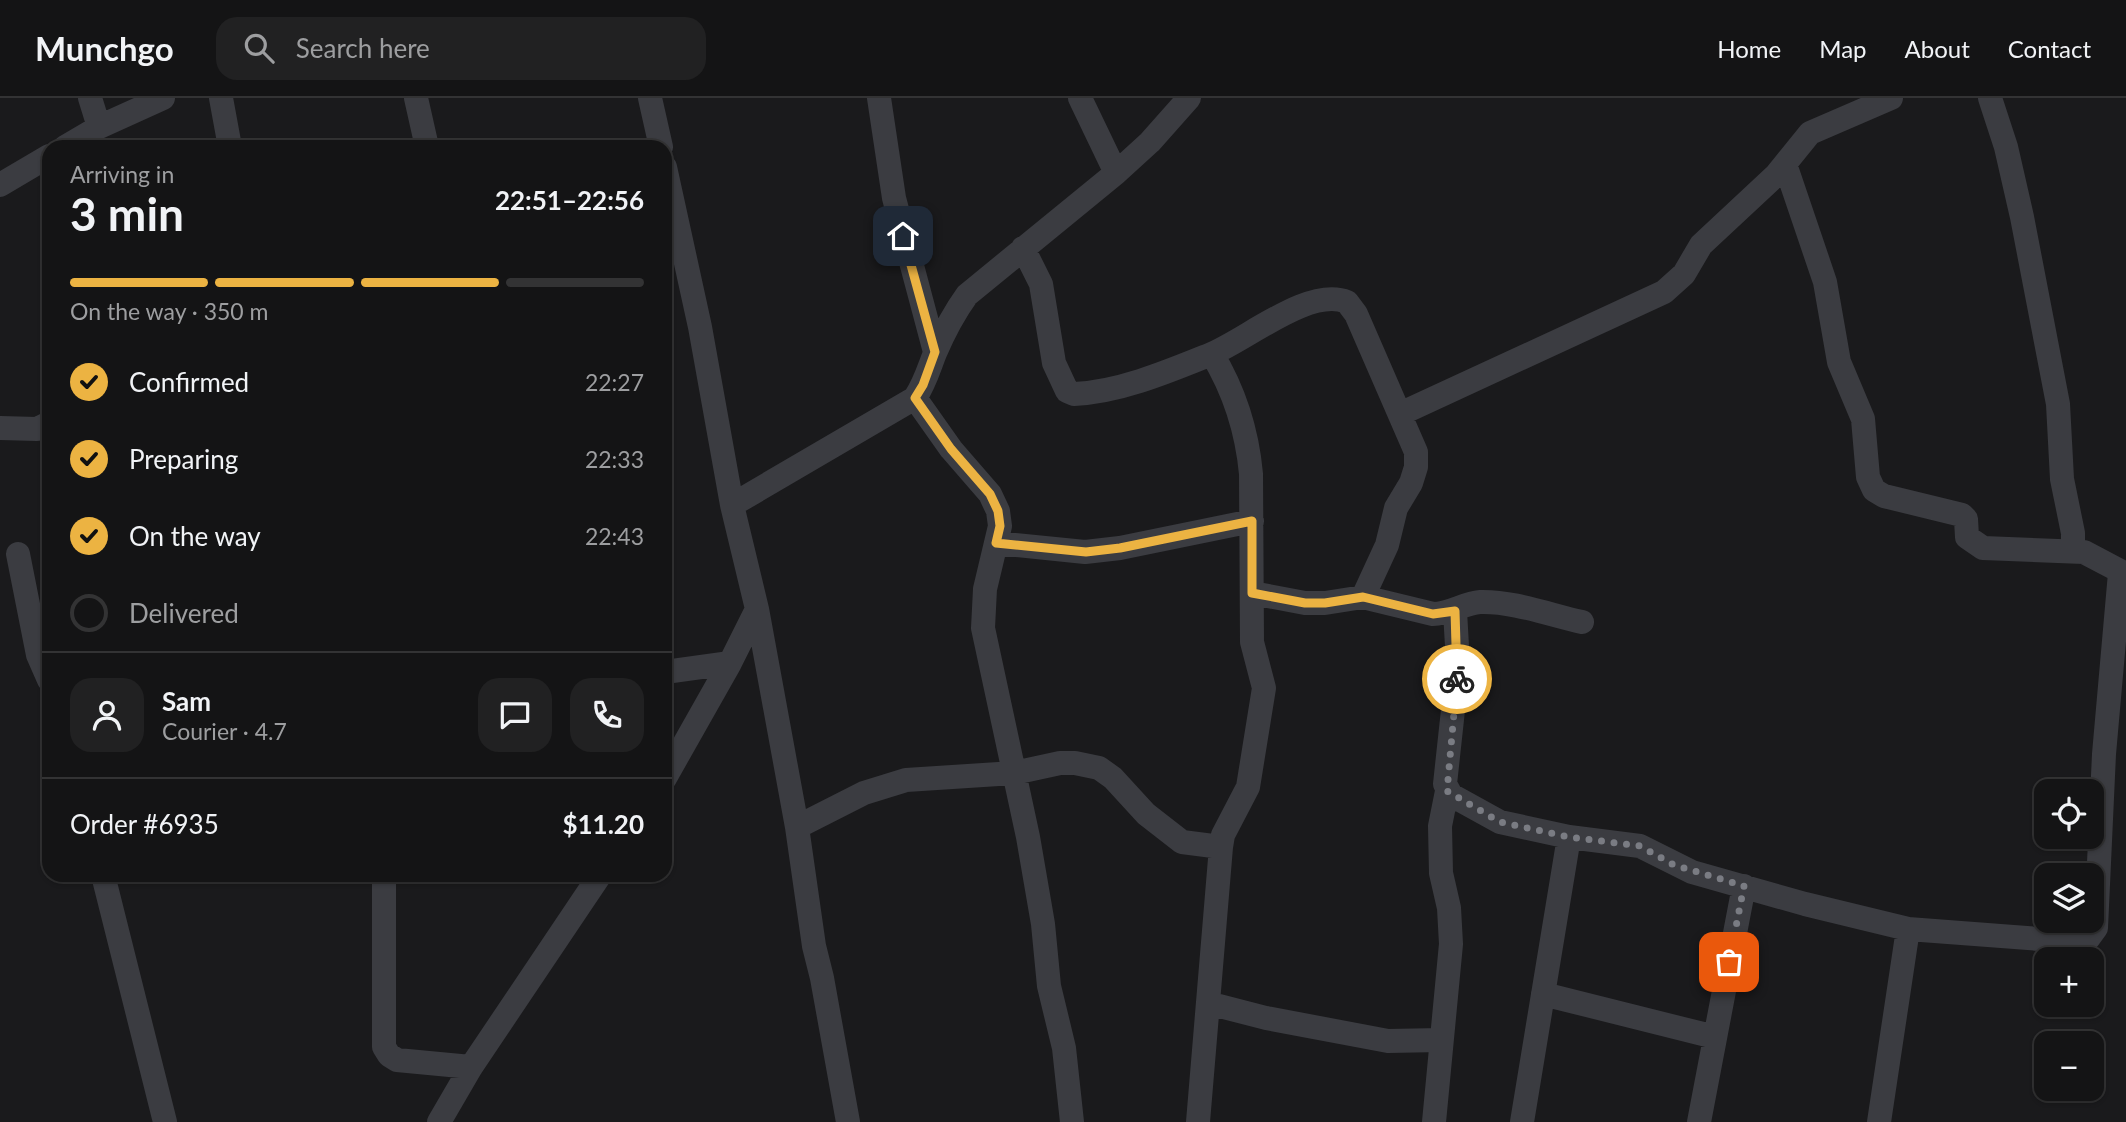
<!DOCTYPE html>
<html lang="en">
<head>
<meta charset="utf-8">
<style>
  body { margin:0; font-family:Lato,sans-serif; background:#212122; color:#f1f3f6; height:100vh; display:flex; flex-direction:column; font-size:26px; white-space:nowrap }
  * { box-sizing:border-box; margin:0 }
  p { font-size:23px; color:#9d9ea0 }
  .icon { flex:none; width:38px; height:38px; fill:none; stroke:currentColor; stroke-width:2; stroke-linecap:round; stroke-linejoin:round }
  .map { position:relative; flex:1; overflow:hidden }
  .drawer { position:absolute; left:42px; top:42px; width:630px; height:742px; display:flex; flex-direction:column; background:#141415; border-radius:21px; box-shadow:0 2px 5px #0004,0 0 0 2px #333334 }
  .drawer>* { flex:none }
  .buttons { position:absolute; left:2034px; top:681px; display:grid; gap:14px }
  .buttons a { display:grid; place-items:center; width:70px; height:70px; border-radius:14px; background:#141415; box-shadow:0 2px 5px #0004,0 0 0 2px #333334; font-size:35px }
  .pin { position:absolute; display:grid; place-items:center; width:60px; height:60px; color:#fff; margin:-30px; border-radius:14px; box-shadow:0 4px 10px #0006 }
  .courier { position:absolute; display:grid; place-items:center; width:70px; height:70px; margin:-35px; border:5px solid #ecb342; border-radius:50%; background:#fff; color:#222; box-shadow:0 2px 9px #0007 }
  .headline em { font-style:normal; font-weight:700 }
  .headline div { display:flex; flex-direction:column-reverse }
  .headline { display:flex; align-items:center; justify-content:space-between; height:119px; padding:0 28px }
  h1 { font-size:46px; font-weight:700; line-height:52px }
  .bar { display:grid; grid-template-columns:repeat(4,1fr); gap:10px 7px; align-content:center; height:84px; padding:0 28px }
  .bar i { height:9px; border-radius:5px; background:#333334 }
  .bar .selected { background:#ecb342 }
  .bar p { grid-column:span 4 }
  .line { display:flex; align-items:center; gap:18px; padding:0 28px; border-top:2px solid #333334 }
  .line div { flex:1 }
  .round { display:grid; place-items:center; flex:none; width:74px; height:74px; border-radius:21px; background:#212122 }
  ol { padding:0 28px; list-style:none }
  li { display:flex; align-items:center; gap:21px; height:77px }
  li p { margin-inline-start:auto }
  li .icon { padding:7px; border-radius:50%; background:#ecb342; color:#111; stroke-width:4 }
  li:last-child { color:#9d9ea0 }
  li i { width:38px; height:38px; border:4px solid #333334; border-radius:50% }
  header { display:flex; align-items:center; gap:42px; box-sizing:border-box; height:98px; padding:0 35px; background:#141415; border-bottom:2px solid #333334 }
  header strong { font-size:33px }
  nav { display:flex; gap:38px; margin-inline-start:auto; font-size:24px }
  .search { width:490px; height:63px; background:#212122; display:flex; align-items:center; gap:18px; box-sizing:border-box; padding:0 24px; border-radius:21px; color:#9d9ea0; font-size:26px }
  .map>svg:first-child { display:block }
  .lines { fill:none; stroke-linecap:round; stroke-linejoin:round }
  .minor { stroke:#3b3c41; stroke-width:24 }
  .done { stroke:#7a7c83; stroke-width:7; stroke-dasharray:0 12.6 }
  .route { stroke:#ecb342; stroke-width:9 }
</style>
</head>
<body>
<header>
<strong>Munchgo</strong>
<div class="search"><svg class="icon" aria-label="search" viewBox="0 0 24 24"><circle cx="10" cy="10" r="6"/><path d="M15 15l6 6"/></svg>Search here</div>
<nav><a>Home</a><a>Map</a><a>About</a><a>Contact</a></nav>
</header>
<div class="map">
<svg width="2126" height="1024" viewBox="0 0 2126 1024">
  <rect width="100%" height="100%" fill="#1a1a1c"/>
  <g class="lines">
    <!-- minor -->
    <path class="minor" d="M90,0L99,29
      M221,0L230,49
      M416,0L427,49
      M650,0L661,49
      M879,0L894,100L935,254
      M1080,0L1116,75
      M1990,0L2006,49L2022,119L2058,306L2062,381L2073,435V452
      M65,49L99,29L163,0
      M1785,66L1825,184L1839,264L1863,321L1868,379L1874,392L1884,398L1962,417L1966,421L1967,439L1983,450L2084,454L2126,476
      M665,69L700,229L732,407L757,511L797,729L814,848L822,880L848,1024
      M0,87L49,58
      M1023,150L1041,186L1054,265L1067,293L1074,296C1119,294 1167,274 1209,257C1245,243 1309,188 1347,204L1356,216L1416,354V369L1411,385L1396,410L1387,447L1363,499
      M915,300L951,351L990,396L998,413L1000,428L985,491L983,530L1028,739L1043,826L1049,888L1064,950L1072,1024
      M1400,316L1664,194L1684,176L1701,147L1776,77L1810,35L1891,0
      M0,330L37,331L49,325
      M732,407L915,300C925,285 929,270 935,255C944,234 954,215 967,197L1116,75L1150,44L1189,0
      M996,445L1085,454L1120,450L1252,423
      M18,456L38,557L49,582
      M1252,495L1305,505H1325L1363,499L1433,516C1450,516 1464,505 1480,504C1513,503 1550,517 1582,524
      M1455,513L1458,566L1445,686L1451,697L1500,724L1569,739L1640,748L1692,774L1805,806L1908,831L2079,844L2088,841L2096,830L2104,656L2120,475
      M665,574L730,565L757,511
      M665,680L730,565
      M797,729L864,695L906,682L1014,675L1060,665H1075L1099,670L1113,680L1146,716L1182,744L1221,749L1223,737L1248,689L1264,590L1252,544L1251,376C1247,332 1235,294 1212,256
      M103,777L165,1024
      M384,777V949L389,957L397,962L471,969
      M1543,896L1715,939
      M1208,905L1266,920L1388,943L1441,942
      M439,1024L471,969L600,777
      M1198,1024L1221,749
      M1434,1024L1451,846L1449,810L1441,775L1440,728L1447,693
      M1522,1024L1569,739
      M1699,1024L1744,788
      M1879,1024L1908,831"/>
  </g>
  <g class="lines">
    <!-- done -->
    <path class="done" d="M1457,581L1447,693L1500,724L1569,739L1640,748L1674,767L1744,788L1729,864"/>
    <!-- route -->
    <path class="route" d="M903,138L935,254L923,287L915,300L951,351L990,396L998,413L1000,428L996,445L1086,454L1120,450L1252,423V495L1305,505H1325L1363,499L1433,516L1455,513L1457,581"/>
  </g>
</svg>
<div class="buttons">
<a><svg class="icon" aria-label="locate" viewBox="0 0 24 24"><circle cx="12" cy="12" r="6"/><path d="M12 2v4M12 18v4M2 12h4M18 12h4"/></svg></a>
<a><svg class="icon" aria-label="layers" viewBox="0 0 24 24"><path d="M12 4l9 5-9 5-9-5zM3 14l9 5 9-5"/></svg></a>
<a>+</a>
<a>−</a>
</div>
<div class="pin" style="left:1729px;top:864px;background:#ea580c"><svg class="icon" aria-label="bag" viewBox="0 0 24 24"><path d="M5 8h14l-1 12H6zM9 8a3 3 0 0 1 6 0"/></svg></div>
<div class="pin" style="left:903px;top:138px;background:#1f2937"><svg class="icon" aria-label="home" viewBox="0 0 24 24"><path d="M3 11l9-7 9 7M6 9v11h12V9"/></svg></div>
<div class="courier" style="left:1457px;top:581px"><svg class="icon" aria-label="bike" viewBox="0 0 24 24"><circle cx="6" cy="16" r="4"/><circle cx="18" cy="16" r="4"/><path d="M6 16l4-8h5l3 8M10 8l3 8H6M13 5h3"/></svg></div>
<section class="drawer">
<div class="headline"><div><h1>3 min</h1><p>Arriving in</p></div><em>22:51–22:56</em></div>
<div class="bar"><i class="selected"></i><i class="selected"></i><i class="selected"></i><i></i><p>On the way · 350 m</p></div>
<ol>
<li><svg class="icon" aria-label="check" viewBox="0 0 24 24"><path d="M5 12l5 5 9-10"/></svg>Confirmed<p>22:27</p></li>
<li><svg class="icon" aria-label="check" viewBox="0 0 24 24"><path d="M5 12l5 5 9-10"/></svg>Preparing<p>22:33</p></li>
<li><svg class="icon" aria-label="check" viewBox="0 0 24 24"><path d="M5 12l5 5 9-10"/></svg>On the way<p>22:43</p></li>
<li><i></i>Delivered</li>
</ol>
<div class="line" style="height:126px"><a class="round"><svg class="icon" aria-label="person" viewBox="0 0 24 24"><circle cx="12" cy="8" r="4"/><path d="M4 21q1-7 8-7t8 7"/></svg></a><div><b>Sam</b><p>Courier · 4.7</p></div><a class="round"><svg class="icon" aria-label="chat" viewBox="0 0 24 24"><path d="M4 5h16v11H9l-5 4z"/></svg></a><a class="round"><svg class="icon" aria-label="phone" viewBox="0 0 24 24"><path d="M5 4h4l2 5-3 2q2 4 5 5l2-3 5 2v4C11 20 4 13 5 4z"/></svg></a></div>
<div class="line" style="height:91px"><div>Order #6935</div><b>$11.20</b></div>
</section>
</div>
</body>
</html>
